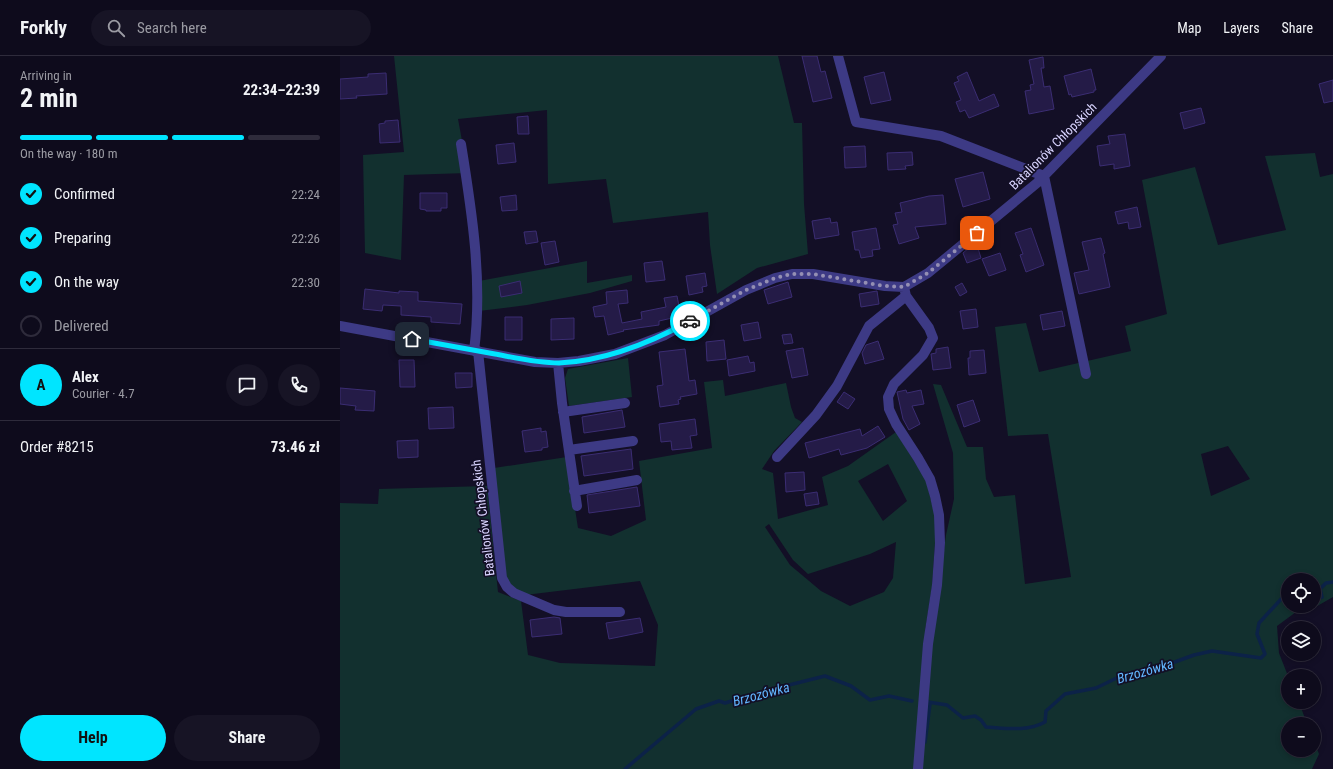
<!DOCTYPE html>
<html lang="en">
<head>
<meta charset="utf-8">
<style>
  body { margin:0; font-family:"Roboto Condensed",sans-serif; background:#171425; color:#f1f3f6; height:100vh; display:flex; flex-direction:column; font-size:15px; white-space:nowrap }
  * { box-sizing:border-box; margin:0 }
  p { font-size:13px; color:#9b9ba3 }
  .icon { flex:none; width:22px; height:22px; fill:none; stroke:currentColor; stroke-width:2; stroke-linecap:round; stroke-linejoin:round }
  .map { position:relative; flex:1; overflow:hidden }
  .sheet { display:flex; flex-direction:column; background:#0e0b1c; width:340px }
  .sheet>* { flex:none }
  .controls { position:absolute; left:941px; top:517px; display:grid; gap:8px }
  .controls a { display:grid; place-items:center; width:40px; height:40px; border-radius:50%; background:#0e0b1c; box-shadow:0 2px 6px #0003,0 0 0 1px #2e2b3b; font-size:20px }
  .pin { position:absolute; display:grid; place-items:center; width:34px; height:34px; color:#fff; margin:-17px; border-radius:8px; box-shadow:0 2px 6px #0006 }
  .courier { position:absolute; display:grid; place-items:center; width:40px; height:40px; margin:-20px; border:3px solid #00e5ff; border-radius:50%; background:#fff; color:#222; box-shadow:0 1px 5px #0007 }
  .summary em { font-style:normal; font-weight:700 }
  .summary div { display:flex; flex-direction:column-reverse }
  .summary { display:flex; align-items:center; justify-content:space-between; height:68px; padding:0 20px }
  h1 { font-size:26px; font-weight:700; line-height:30px }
  .bar { display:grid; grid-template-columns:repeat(4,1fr); gap:6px 4px; align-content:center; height:48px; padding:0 20px }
  .bar i { height:5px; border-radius:3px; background:#2e2b3b }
  .bar .on { background:#00e5ff }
  .bar p { grid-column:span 4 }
  .line { display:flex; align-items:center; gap:10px; padding:0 20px; border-top:1px solid #2e2b3b }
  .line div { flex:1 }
  .round { display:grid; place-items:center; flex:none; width:42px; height:42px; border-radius:21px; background:#171425 }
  ol { padding:0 20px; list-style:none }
  li { display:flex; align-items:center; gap:12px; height:44px }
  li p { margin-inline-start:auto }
  li .icon { padding:4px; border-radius:50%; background:#00e5ff; color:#111; stroke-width:4 }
  li:last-child { color:#9b9ba3 }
  li i { width:22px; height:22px; border:2px solid #2e2b3b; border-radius:50% }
  .action { display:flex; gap:8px; margin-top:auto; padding:8px 20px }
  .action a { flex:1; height:46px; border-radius:24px; background:#00e5ff; color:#111; font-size:16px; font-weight:700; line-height:46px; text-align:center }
  .action a+a { background:#171425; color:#f1f3f6 }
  header { display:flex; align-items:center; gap:24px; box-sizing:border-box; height:56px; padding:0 20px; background:#0e0b1c; border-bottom:1px solid #2e2b3b }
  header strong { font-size:19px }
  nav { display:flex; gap:22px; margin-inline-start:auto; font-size:14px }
  .search { width:280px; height:36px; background:#171425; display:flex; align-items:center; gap:10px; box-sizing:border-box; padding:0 14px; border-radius:22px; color:#9b9ba3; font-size:15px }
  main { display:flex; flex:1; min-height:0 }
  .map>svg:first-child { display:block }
  .green { fill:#12302f; fill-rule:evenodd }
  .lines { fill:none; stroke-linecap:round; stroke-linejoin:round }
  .stream { stroke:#0c2248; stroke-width:3.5 }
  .building { fill:#241b47; stroke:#3b2d73 }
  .minor { stroke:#3d3a85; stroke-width:10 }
  .done { stroke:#948fb3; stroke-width:4; stroke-dasharray:0 7.2 }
  .route { stroke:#00e5ff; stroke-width:5 }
  .labels { text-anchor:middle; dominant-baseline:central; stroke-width:3.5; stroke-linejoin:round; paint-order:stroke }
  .street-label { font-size:13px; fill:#d9d4ff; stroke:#130f26 }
  .water-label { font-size:14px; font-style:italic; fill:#62b6ff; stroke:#130f26 }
</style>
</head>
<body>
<header>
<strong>Forkly</strong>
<div class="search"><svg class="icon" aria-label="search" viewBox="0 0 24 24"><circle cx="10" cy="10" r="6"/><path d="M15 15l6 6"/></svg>Search here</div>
<nav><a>Map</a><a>Layers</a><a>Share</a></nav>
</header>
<main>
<section class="sheet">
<div class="summary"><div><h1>2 min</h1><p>Arriving in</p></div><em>22:34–22:39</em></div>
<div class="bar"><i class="on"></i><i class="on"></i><i class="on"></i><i></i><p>On the way · 180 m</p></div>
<ol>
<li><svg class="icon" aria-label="check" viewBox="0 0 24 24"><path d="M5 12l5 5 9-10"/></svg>Confirmed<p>22:24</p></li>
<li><svg class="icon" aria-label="check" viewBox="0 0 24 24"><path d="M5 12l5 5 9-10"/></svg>Preparing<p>22:26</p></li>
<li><svg class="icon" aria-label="check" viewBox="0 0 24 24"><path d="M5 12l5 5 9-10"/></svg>On the way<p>22:30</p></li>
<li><i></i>Delivered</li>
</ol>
<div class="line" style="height:72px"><b class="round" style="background:#00e5ff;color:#111">A</b><div><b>Alex</b><p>Courier · 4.7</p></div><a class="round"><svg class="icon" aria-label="chat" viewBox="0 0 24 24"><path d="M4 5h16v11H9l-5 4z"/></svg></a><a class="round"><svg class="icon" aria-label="phone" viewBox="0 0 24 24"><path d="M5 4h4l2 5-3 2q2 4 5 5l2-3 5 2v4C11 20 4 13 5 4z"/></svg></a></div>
<div class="line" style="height:52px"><div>Order #8215</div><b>73.46 zł</b></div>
<div class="action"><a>Help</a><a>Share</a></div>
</section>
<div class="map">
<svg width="993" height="713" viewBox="0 0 993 713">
  <rect width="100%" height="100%" fill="#130f26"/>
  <!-- green -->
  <path class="green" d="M54,0H438L454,67H462L464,148L468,198L417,212L377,238L370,189L368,156L273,167L266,123L208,128L207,54L118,63L128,117L64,119L61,204L25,197L23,99L64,96Z
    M975,97L980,121L993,118V541L972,553L956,556L937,570L939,597L948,620V646H959L967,668H948V694H974V685L979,698L972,713H0V447L38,448L39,433L147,430L158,536L181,545L188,599L220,607L315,610L318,569L300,525L185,539L173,531L165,520L154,412L227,401L238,472L271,480L306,464L299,405L372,392L364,326L383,324L385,340L446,327L451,351L455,362L462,366L434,395L422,413L433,417L438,463L488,449L482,421L508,410L556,376L586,424L595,460V487L592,531L585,575L601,517L606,479L614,443L613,397L593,328L601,329L627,391H643L646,423L654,441L675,439L685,528L731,521L708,378L668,380L655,271L686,267L699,316L791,295L785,270L827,258L802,124L855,111L878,189L946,174L925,100ZM888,390L910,423L871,440L861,398ZM548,408L567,445L543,465L518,425ZM429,468L453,504L468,518L530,498L556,486L553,522L544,536L510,550L481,535L450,509L425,471ZM948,524H974V550H948Z
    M247,205V227L292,219V225L250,237L187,249L139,255V225Z
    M288,302L292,341L229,350L225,322L228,313Z"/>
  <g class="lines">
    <!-- stream -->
    <path class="stream" d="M974,544L982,541L980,533L986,527L993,526
      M588,646L607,649L623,662L635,660L641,664L646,671C665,672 687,676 705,666L706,655L725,638L756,632L783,619L798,615H810L854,599L872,595L921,602L925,598L917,578L919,567L943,541L948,538
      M585,686L590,648
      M285,713L356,653L379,645L385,647L421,636L485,620L511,630L530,644L549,640L572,645"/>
  </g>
  <!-- building -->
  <path class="building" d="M462,0H477L481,16L485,15L492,42L473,46Z
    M703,1L704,12H701L704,31L710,30L714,53L689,58L685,35L691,34L690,29L694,28L689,4Z
    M751,13L756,34H754V36L732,41L731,38L729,39L724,20Z
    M544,16L551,44L531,48L524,21Z
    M627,16L639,45L654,38L659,50L629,62L625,54L620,56L616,46L621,44L614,27L619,25L617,21Z
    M46,17L47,38L16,40L17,42L0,43V23L28,21V18Z
    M993,24V45L984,47L979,28Z
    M861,52L865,67L844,73L840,57Z
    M188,60L189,78H178L177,61Z
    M58,64L60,86L40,87L39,68L45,67V65Z
    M785,78L790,110L774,113V108L760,110L757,90L770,88L768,80Z
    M174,87L176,106L158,108L156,89Z
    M525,90L526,111L505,112L504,91Z
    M572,96L573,109L565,110L566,113L548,114L547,97Z
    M643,116L650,143L623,151L615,123Z
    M80,137H107V152H101V155H86V154L80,153Z
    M176,139L177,154L162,155L160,141Z
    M603,139L606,168L575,171L579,182L559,188L553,169L558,168L555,157L562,156L560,147L589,140Z
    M797,151L801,171L789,173L788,166L778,168L775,156Z
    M490,162L491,167L497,166L499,179L475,183L472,165Z
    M536,172L540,193L532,194L533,200L521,202L519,194H515L512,176Z
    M691,172L704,209L686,216L680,199L683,198L675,177Z
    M196,175L198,186L186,188L184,176Z
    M761,182L765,197L763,198L770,231L739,238L734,217L749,214L742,186Z
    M215,185L219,206L205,209L201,187Z
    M636,186L641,202L627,207L623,197Z
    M660,197L666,214L649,220L642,203Z
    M322,205L325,224L306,226L304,207Z
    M365,217L367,230L362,231L363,236L349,239L346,220Z
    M180,225L182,237L161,241L159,230Z
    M448,226L452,241L428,248L424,234Z
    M622,227L627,236L620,240L615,231Z
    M25,233L59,237V235L78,236V245L122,248L120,268L91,266V261L61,259V250L43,249L42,255L23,253Z
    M287,234L288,247L278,248L282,267L302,263L301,256L326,251L324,242L337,240L341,260L319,265V269L283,274L284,275L268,279L264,260L255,261L253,251L267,248L266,236Z
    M537,235L539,248L521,251L519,238Z
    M636,253L638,271L623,273L620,255Z
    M722,255L725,270L703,274L700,259Z
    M165,261H182V284H165Z
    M234,262V283L211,284V263Z
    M418,266L421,282L404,285L401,269Z
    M451,278L453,287L444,288L442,279Z
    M384,284L386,303L367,305L366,286Z
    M538,285L544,303L525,308L522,297L526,289Z
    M608,291L611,312L593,314L591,298L596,297V293Z
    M463,292L468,319L452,322L446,295Z
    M345,293L349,325L355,324L357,338L340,341L341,343L338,344L339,348L320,351L317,330L323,329L319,296Z
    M644,294L646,317L629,319L628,302H630V295Z
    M408,300L410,307L414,306L415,315L389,320L387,304Z
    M59,304H74L75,331H60Z
    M115,317H132V331L116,332Z
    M0,332L35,335L34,355L15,354L16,350L0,348Z
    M566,334L567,337L581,334L584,348L572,350L580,368L569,374L563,363L557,336Z
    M504,336L515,343L508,353L497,346Z
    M633,344L640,365L624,371L617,349Z
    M113,351L114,372L89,373L88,352Z
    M282,354L285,371L244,377L242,361Z
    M355,363L357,379L350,380L352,392L332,394L331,385L321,386L319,368Z
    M538,370L545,381L527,392L501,399L499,393L469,402L465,387L520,373L522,380Z
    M201,372V376L206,375L208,391L202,392V394L185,396L182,375Z
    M78,384V401L58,402L57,385Z
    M291,393L293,413L244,420L241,400Z
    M464,416L465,434L446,436L445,417Z
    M297,431L300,450L249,457L247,439Z
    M477,436L479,448L466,450L464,438Z
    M214,561L220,562L222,578L192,581L190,564Z
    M300,562L303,576L269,583L266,567Z"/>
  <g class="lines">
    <!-- minor -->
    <path class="minor" d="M498,0L516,66L601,80L704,120L746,318
      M121,88C132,156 143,226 134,295
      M564,231L566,240L589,272L593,282L583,299L554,328L548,341L549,353L556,368L578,402L590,423L595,440L599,459L600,487L597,529L588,588L578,713
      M0,270L195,306L218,307L239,305L275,298L325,279L406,234L435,222L452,218H473L545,230L564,231L588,217L697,127L821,0
      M138,295L162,522L167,531L174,537L214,554L226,556H280
      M218,307L222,347L237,450
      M223,356L285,347
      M229,394L293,385
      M437,401L476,359L497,330L529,270L566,240
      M234,435L297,424"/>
  </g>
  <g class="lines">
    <!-- done -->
    <path class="done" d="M350,265L406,234L435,222L452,218H473L545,230L564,231L588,217L637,177"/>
    <!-- route -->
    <path class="route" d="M72,283C100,288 128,293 155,298C176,302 197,307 219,307C265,305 310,287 350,265"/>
  </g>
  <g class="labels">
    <!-- street labels -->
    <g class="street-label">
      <text transform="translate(713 90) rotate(-45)">Batalionów Chłopskich</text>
      <text transform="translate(143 462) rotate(-97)">Batalionów Chłopskich</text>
    </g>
    <!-- water labels -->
    <g class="water-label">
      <text transform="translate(805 615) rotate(-16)">Brzozówka</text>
      <text transform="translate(421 638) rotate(-15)">Brzozówka</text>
    </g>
  </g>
</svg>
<div class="controls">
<a><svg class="icon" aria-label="locate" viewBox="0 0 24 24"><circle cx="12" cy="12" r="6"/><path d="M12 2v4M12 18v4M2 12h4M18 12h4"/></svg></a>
<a><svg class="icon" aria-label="layers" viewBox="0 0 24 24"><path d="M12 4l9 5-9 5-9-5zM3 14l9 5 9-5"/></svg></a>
<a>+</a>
<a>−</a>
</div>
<div class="pin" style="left:637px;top:177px;background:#ea580c"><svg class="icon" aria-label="bag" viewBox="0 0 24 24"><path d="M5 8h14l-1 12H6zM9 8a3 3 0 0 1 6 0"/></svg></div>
<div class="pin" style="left:72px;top:283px;background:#1f2937"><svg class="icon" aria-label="home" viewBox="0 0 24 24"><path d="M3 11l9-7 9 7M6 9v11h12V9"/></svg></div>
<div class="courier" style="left:350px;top:265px"><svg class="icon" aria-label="car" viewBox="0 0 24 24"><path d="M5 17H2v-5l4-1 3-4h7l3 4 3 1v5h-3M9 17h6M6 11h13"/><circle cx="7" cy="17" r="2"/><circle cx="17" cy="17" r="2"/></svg></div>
</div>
</main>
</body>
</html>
